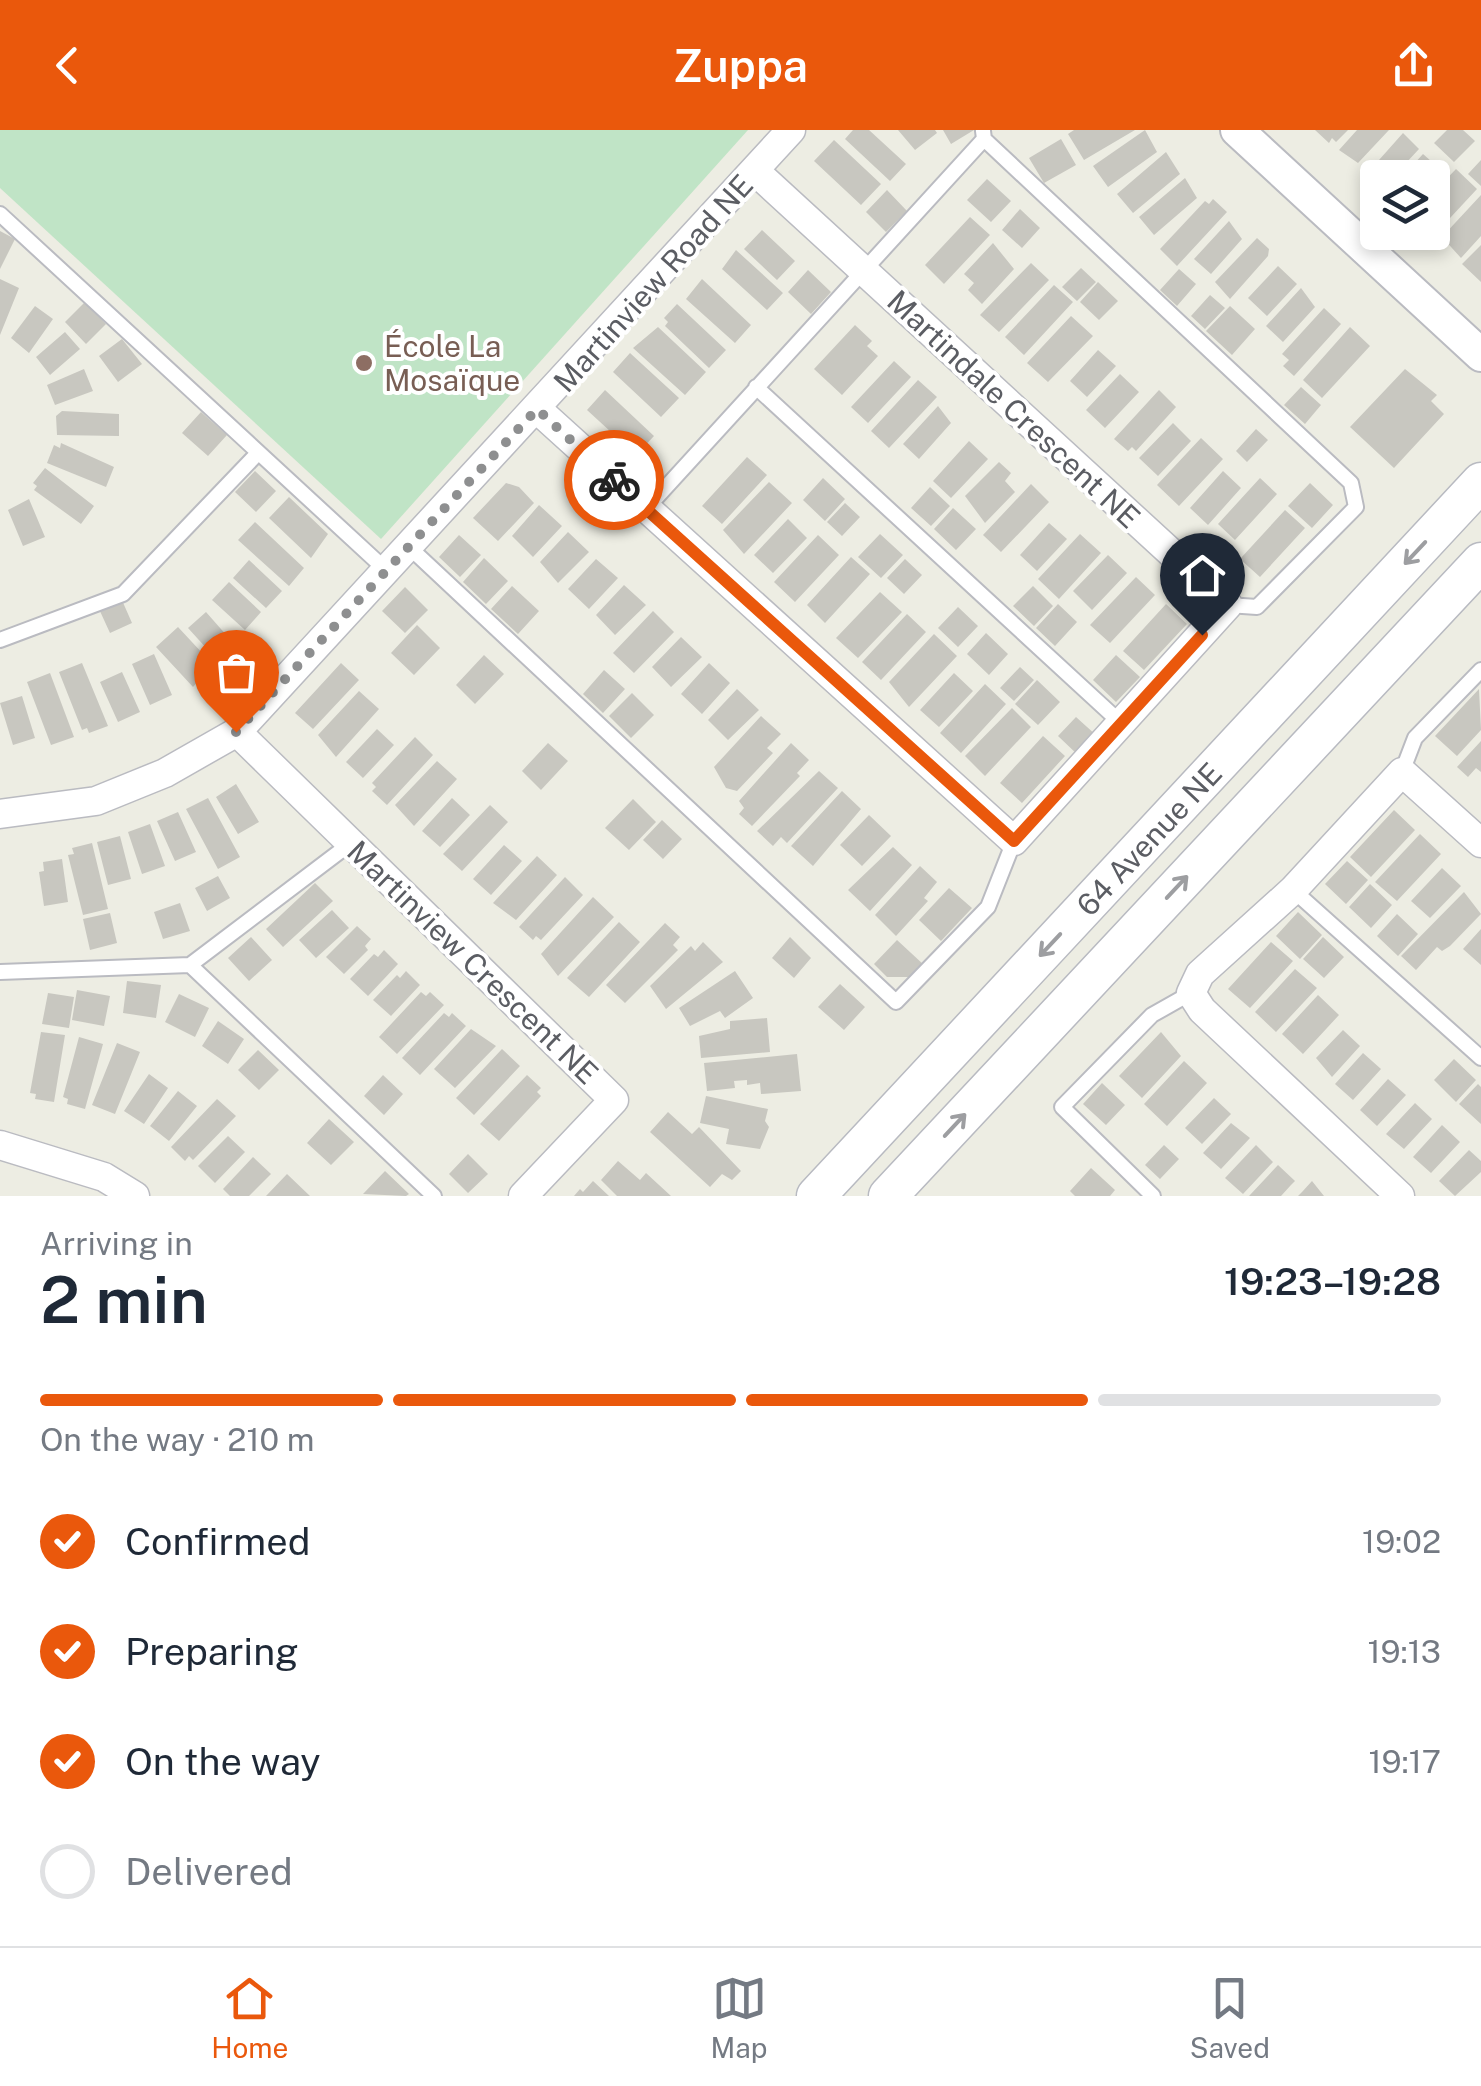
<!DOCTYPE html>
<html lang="en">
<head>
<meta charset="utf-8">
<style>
  body { margin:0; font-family:"Public Sans",sans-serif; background:#f6f6f7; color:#1f2937; height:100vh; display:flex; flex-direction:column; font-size:38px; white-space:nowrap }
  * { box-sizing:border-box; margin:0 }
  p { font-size:32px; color:#747a83 }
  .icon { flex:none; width:55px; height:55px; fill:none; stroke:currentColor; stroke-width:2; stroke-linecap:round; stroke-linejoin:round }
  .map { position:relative; height:1066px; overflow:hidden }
  .drawer { display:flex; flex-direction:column; background:#fff; flex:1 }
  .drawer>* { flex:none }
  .tools { position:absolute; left:1360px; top:30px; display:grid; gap:20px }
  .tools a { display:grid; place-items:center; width:90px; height:90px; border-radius:10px; background:#fff; box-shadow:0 5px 15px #0003; font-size:50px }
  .pin { position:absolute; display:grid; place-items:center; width:85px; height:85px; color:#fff; margin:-102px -42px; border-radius:50% 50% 50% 0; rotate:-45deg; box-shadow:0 0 10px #0007 }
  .pin .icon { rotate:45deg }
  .courier { position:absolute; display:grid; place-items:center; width:100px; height:100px; margin:-50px; border:8px solid #ea580c; border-radius:50%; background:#fff; color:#222; box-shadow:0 2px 12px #0007 }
  .summary em { font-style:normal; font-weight:600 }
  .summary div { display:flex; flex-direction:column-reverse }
  .summary { display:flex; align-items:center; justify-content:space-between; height:170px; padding:0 40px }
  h1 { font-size:65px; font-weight:600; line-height:75px }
  .bar { display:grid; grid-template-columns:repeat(4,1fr); gap:15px 10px; align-content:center; height:120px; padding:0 40px }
  .bar i { height:12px; border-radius:8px; background:#e0e1e3 }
  .bar .selected { background:#ea580c }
  .bar p { grid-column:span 4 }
  ol { padding:0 40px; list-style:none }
  li { display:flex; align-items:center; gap:30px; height:110px }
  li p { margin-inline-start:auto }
  li .icon { padding:10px; border-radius:50%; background:#ea580c; color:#fff; stroke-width:4 }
  li:last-child { color:#747a83 }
  li i { width:55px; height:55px; border:5px solid #e0e1e3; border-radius:50% }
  header { display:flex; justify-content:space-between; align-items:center; height:130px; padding:0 40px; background:#ea580c; color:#fff; font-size:45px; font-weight:600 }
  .tabs { display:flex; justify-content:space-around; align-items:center; height:140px; border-top:2px solid #e0e1e3; background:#fff; font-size:28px; color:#747a83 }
  .tabs a { display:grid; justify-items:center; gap:5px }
  .tabs .selected { color:#ea580c }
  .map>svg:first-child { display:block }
  .green { fill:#c0e4c6 }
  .building { fill:#c8c7c0 }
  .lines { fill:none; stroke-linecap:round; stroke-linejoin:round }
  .service-casing { stroke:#babbc1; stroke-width:18 }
  .minor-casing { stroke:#babbc1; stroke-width:31 }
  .tertiary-casing { stroke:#babbc1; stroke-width:36 }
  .secondary-casing { stroke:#b8bac1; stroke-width:41 }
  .service { stroke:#fff; stroke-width:14 }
  .minor { stroke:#fff; stroke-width:28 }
  .tertiary { stroke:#fff; stroke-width:32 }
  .secondary { stroke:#fff; stroke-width:38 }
  .oneway { stroke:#9d9ea1 }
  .done { stroke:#8e8f90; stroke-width:10; stroke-dasharray:0 18 }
  .route { stroke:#ea580c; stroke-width:12 }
  .education-dot { fill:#8d6e63; stroke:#fff; stroke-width:4 }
  .labels { text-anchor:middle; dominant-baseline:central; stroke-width:8; stroke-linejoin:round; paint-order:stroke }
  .street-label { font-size:30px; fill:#5b5d63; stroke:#fff }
  .education-label { font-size:30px; fill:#785e54; stroke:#fff; text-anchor:start }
</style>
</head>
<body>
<header><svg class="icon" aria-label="back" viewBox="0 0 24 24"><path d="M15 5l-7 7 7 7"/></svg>Zuppa<svg class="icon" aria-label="share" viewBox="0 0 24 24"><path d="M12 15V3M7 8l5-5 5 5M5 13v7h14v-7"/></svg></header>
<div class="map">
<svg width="1481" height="1066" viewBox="0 0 1481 1066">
  <rect width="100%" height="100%" fill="#edede3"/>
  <!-- green -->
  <path class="green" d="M0,0H748L381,409L0,58Z"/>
  <!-- building -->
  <path class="building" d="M853,0H869L906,34L890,51L845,9Z
    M898,0H935L937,3L915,20Z
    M943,0H974L951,14Z
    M1074,0H1135L1084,30L1068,4Z
    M1145,0L1157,22L1108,57L1093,36Z
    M1315,0H1348L1336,12L1332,8L1329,13Z
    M1357,0H1389L1358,33L1339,20Z
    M1447,0H1463L1475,11L1454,32L1434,13Z
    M1403,3L1419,19L1392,48H1378V51L1371,39Z
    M1061,9L1076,35L1044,53L1029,28Z
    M834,10L881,54L861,75L814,31Z
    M1166,22L1180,44L1133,83L1117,64Z
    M1423,24L1440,39L1433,48H1401Z
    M1481,30V56L1468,44Z
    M1456,39L1477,59L1437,102L1432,97V64Z
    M1185,48L1197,68L1154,105L1139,87Z
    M987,49L1011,71L991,92L967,70Z
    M887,60L907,81L886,102L866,82Z
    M1481,65V106L1461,128L1442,107Z
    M1213,69L1227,82L1177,136L1160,119L1205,71L1209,74Z
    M1020,79L1040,98L1022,118L1002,100Z
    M970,87L990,105L944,154L925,135Z
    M1229,91L1242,109L1211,144L1194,129Z
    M762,100L795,131L777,150L744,119Z
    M0,101L15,109L0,139Z
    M1257,108L1269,119L1268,126L1230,169L1215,152Z
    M993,113L1014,139L982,174L968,160L974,153L964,144Z
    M1481,115V152L1462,134Z
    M736,120L783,163L767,180L722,139Z
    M1031,133L1049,150L999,202L980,185Z
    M1278,136L1297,154L1267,186L1248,168Z
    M1081,138L1096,152L1077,171L1062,157Z
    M1179,139L1196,154L1177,176L1160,160Z
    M808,140L831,162L811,184L788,162Z
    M0,149L19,158L0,205Z
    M702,149L751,195L735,213L686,169Z
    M1098,152L1118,171L1099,190L1080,172Z
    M1054,155L1073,172L1024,225L1005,207Z
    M1301,158L1315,177L1283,212L1266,196Z
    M1210,165L1225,178L1205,199L1191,186Z
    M85,172L106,194L86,214L65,192Z
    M677,174L726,220L709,238L665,196L668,192L664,188Z
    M35,176L53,189L29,223L11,208Z
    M1230,176L1255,199L1232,225L1206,201Z
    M1324,178L1341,194L1294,246L1283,236L1289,230L1282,224Z
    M1071,186L1093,206L1048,252L1027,233Z
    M855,195L872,211L867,216L878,226L842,265L814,239Z
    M658,197L706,242L685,265L633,218Z
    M1350,197L1370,216L1322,268L1303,250Z
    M65,202L80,219L50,245L36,227Z
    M122,209L142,234L118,252L99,226Z
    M1098,220L1116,236L1087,267L1070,251Z
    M630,223L679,268L661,287L613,242Z
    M894,231L911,247L868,293L851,277Z
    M84,239L93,261L55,275L47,255Z
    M1405,239L1437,265L1431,271L1444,284L1394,338L1350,297Z
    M1120,244L1139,262L1105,298L1086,280Z
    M918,250L937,267L889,318L871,301Z
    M1301,257L1321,275L1305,294L1284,275Z
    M605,260L654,306L636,325L587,280Z
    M1159,260L1176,277L1136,321L1132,317L1128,321L1114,309Z
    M938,276L951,293L919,329L903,314Z
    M62,281L119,284V306L57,305L56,286Z
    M201,282L227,305L208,326L182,303Z
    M1173,293L1191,311L1158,346L1139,328Z
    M1256,299L1268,310L1247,332L1236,321Z
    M1201,308L1223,329L1179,376L1157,355Z
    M969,311L988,329L951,368L933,351Z
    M61,313L114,337L106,357L47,333L54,315L60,318Z
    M747,327L767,345L722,394L702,376Z
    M999,332L1011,343L1005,351L1015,362L985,393L965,366Z
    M45,338L94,376L81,394L34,360L37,356L33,353Z
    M255,341L276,361L256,382L235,362Z
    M1223,341L1241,358L1208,395L1190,378Z
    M823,348L845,369L825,391L803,370Z
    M1260,348L1277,364L1235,410L1218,394Z
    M769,352L792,373L744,424L723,400Z
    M506,353L519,357L534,373L498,411L473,388Z
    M1310,353L1333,375L1312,398L1288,376Z
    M1031,354L1049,372L1001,422L983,405Z
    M930,357L950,376L931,396L911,378Z
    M289,367L328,404L311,428L269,388Z
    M29,369L45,407L23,416L8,380Z
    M845,373L860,387L842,406L827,392Z
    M539,375L562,396L533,427L512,406Z
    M953,378L976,399L956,420L934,399Z
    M1285,380L1305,398L1260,447L1240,429Z
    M788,389L807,408L773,443L754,425Z
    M255,392L304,438L289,456L238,410Z
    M1049,393L1067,409L1037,441L1020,425Z
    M568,402L589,422L558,453L540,432Z
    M880,404L903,425L881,448L858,427Z
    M1080,404L1101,423L1059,469L1038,449Z
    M459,405L481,425L460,447L439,427Z
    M818,405L839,425L795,472L774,452Z
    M1108,425L1127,443L1092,480L1073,461Z
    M851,427L870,444L825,493L807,475Z
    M484,428L508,451L486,474L463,452Z
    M596,429L618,448L589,479L568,459Z
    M905,429L922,445L904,464L887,448Z
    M249,430L282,461L266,478L233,448Z
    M1136,447L1155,465L1110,513L1090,495Z
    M229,452L261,482L245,500L212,470Z
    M624,455L646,475L615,505L596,485Z
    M512,456L539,481L518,504L491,479Z
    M1033,456L1053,476L1034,496L1013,476Z
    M405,457L428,480L405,503L382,481Z
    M880,462L902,482L858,528L836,508Z
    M121,468L132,493L110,503L99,479Z
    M1058,474L1077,492L1055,516L1036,498Z
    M1166,474L1187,494L1144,540L1123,521Z
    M958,477L978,496L958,517L938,498Z
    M653,481L674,502L634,543L613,523Z
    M206,482L235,515L218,531L188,498Z
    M907,484L926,502L881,550L862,532Z
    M417,495L440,518L414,545L391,523Z
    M178,497L218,540L204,553L200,549L193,557L156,517Z
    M986,503L1008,524L989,545L967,524Z
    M934,504L957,526L909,577L889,552Z
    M681,507L702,527L671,557L652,537Z
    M154,524L172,565L150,575L132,534Z
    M484,525L504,544L475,574L456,555Z
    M1116,525L1140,547L1116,572L1093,550Z
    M82,533L108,596L89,603L87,598L82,600L59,542Z
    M341,533L359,550L313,599L295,583Z
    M709,533L730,553L702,584L681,564Z
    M1020,537L1034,550L1014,571L1000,558Z
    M604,540L625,559L603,583L583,564Z
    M122,542L140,582L118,592L100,552Z
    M50,543L74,607L51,615L27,552Z
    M954,543L973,561L939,597L920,580Z
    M1037,550L1060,572L1038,595L1015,574Z
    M985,554L1006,574L961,623L940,603Z
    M737,559L759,580L728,610L708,590Z
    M1479,559L1481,600L1457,626L1435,606Z
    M359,561L379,579L336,627L318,605Z
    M632,563L654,585L631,608L609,586Z
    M22,566L35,608L13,615L0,573Z
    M1012,578L1031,597L985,646L965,626Z
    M761,586L781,604L767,618L773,623L737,661L726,658L714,637Z
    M1076,587L1097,606L1079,626L1058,606Z
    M377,599L394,615L363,648L346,632Z
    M1043,606L1065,626L1022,673L1000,653Z
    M415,607L433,625L387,675L372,661L376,657L372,653Z
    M1481,611V642L1476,638L1468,647L1457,637Z
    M548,613L568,631L541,660L522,641Z
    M791,613L809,630L797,643L800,646L752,696L739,684L744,678L739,671Z
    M437,631L457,649L414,696L395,675Z
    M819,641L838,658L787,713L781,707L773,716L757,701Z
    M236,654L259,692L238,704L216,667Z
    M842,661L861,679L813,736L791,716Z
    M208,668L240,727L218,739L186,679Z
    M452,668L470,685L440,717L422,701Z
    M633,669L656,692L629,720L605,698Z
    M490,675L508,692L462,741L443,724Z
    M1394,680L1415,700L1371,747L1350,727Z
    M178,682L196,722L175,731L157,691Z
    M869,685L891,706L862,736L840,715Z
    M662,690L682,709L663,729L643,710Z
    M150,694L165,736L142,744L128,702Z
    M1420,704L1441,724L1397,771L1375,752Z
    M120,706L131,749L108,755L97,712Z
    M92,713L108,779L83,785L68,725L74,724L72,718Z
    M504,715L522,731L491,765L473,749Z
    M893,717L912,735L870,781L848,760Z
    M537,726L557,745L516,790L493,773Z
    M62,729L68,772L44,776L39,742L44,741L43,732Z
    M1347,731L1368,750L1346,774L1325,754Z
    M920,736L937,752L924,768L928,771L896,806L875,785Z
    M1442,738L1461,756L1430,788L1411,771Z
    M218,746L230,768L207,781L195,758Z
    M565,747L583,765L541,810L536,806L533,810L519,797Z
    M315,753L333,771L283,817L266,799Z
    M1370,754L1392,775L1371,798L1349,777Z
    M949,758L972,778L941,811L919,790Z
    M1464,762L1481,784L1450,816L1442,821L1437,817L1416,840L1401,826Z
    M593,767L614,787L558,846L541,824Z
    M180,773L190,801L163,809L154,782Z
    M332,780L349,798L316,828L299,810Z
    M1298,782L1322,805L1300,829L1276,806Z
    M110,783L117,813L90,820L83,789Z
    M1397,784L1418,804L1398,826L1377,806Z
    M619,792L640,812L589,867L567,848Z
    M665,793L680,807L673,815L678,820L625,873L606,855Z
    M357,796L371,809L365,816L368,820L344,844L326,827Z
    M1481,799V835L1463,819Z
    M251,807L272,830L249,851L228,828Z
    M790,807L811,828L794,848L772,828Z
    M1323,807L1344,827L1324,848L1303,829Z
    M897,810L924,835L913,847H887L874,834Z
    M703,812L723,832L666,879L650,856L691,816L695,821Z
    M1271,812L1293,831L1250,878L1228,859Z
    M384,820L398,834L368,866L350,849L374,824L378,827Z
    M1295,839L1317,858L1276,902L1255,882Z
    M406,841L420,855L391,886L373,870L397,845L400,848Z
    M735,841L753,868L725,888L720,881L690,896L679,878Z
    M127,851L161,855L156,888L123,883Z
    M840,854L865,877L844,900L818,877Z
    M77,860L110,866L104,896L72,890Z
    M421,862L426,866L430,862L444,875L397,924L379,907Z
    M48,863L74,867L69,898L42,894Z
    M179,864L209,878L195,907L165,892Z
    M1318,865L1339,885L1303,924L1282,904Z
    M444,883L449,887L452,883L466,896L420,945L402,928Z
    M767,888L770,922L701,928L699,906L730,899V891Z
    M218,891L244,909L228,934L202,916Z
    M471,899L496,916L455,958L434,939Z
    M1343,900L1360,916L1332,947L1316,928Z
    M41,902L65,905L54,972L35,969L36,964L30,963Z
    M1161,902L1181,926L1142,968L1119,946Z
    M79,907L103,914L85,979L67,974L68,969L63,967Z
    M117,913L140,922L115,984L92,975Z
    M502,919L520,936L474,985L456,968Z
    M258,920L279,940L259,960L238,940Z
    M1363,923L1381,939L1353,970L1335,954Z
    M797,924L801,961L761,964L760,953L747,955V950L734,951L735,958L707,961L704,933Z
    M1454,929L1476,950L1456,972L1434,950Z
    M1184,931L1207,953L1167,996L1144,974Z
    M149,944L168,958L144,994L124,981Z
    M383,945L403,964L384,985L364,966Z
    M527,945L541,958L537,962L541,966L499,1011L480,994Z
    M1388,949L1406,965L1377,996L1360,980Z
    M1102,953L1125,975L1106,995L1083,974Z
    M1478,954L1481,957V994L1459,974Z
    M178,961L197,976L169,1011L150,996Z
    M706,966L768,979L765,991L769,997L760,1019L726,1014L729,999L700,993Z
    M1214,968L1231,984L1202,1014L1185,998Z
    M217,969L236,986L193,1030L189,1026L185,1031L171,1017Z
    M1415,973L1432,989L1404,1019L1386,1004Z
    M668,982L692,1004L699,997L741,1041L732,1050L722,1044L710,1057L650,1002Z
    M329,989L354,1012L331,1035L307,1013Z
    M1231,993L1250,1008L1221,1039L1203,1023Z
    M1442,995L1460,1012L1431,1043L1413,1027Z
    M228,1006L245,1022L215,1053L198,1036Z
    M1164,1015L1179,1029L1160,1049L1145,1035Z
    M1256,1015L1273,1032L1243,1064L1225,1048Z
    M1469,1020L1481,1031V1042L1455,1066L1439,1051Z
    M468,1024L488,1044L468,1063L449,1044Z
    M253,1027L271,1044L249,1066H230L223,1059Z
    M618,1031L640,1050L646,1043L671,1066H617L601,1050Z
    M1278,1035L1295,1051L1291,1055L1281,1066H1249Z
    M1091,1038L1115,1060L1110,1066H1075L1070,1061Z
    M385,1041L409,1064L406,1066L363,1064Z
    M287,1044L310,1066H266Z
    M593,1051L609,1066H574L580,1059L583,1062Z
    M1312,1051L1324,1066H1298L1302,1062Z"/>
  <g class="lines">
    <defs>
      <path id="service" d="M984,9L1351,353L1356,377L1257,477L1228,475
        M0,84L386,440
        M756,257L1122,594
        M646,379L984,9L983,1
        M408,416L896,872L988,777L1014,711
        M0,510L123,464L257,324
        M1402,642L1415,608L1481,540
        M1293,760L1481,928
        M190,835L434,1066
        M0,842L190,835L351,713
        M1153,1066L1062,977L1152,885L1191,863"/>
      <path id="minor" d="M537,279L1014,711L1228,475L755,41
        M237,602L614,970L523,1066
        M0,684L96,671L165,643L237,602L791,0
        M0,1015L104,1047L135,1066
        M1400,1066L1202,880L1191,863L1200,844L1293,760L1402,642L1481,713"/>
      <path id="tertiary" d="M1237,0L1481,225"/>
      <path id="secondary" d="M816,1066L1481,352
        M888,1066L1481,432"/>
    </defs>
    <!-- service casing -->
    <use href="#service" class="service-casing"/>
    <!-- minor casing -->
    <use href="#minor" class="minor-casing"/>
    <!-- tertiary casing -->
    <use href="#tertiary" class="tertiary-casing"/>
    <!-- secondary casing -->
    <use href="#secondary" class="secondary-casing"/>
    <!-- service -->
    <use href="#service" class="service"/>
    <!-- minor -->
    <use href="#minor" class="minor"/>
    <!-- tertiary -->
    <use href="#tertiary" class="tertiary"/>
    <!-- secondary -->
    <use href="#secondary" class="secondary"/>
  </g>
  <!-- one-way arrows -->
  <defs><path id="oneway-shaft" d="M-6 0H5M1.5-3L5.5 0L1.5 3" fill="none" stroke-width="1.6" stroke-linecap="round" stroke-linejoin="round" transform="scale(2.5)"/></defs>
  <g class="oneway">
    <use href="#oneway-shaft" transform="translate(1415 423) rotate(133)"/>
    <use href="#oneway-shaft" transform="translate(1177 757) rotate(-47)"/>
    <use href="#oneway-shaft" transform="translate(1050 815) rotate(133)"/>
    <use href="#oneway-shaft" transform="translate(955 995) rotate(-47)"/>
  </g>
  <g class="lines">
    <!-- done -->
    <path class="done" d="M236,602L537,279L614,350"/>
    <!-- route -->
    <path class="route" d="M614,350L1014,711L1202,505"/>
  </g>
  <!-- markers -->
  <circle class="education-dot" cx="364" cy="233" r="10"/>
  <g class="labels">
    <!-- street labels -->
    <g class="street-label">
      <text transform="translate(653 153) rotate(-48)">Martinview Road NE</text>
      <text transform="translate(1014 279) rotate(43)">Martindale Crescent NE</text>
      <text transform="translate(1149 709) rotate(-47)">64 Avenue NE</text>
      <text transform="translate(473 832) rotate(44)">Martinview Crescent NE</text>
    </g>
    <!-- education labels -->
    <g class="education-label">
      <text x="384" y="216">École La<tspan x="384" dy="34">Mosaïque</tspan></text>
    </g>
  </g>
</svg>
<div class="tools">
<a><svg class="icon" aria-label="layers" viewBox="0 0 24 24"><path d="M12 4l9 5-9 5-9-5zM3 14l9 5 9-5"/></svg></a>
</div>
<div class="pin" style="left:236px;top:602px;background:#ea580c"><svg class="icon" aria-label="bag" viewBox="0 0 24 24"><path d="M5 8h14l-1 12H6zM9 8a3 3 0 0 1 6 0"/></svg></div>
<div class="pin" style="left:1202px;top:505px;background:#1f2937"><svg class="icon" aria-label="home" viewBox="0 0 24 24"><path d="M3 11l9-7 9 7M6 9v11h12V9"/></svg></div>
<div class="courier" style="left:614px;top:350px"><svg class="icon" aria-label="bike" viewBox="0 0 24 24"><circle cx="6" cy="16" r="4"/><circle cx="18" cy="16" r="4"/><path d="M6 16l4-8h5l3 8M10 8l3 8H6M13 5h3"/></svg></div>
</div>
<section class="drawer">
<div class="summary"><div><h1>2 min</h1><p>Arriving in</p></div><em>19:23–19:28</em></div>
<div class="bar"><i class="selected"></i><i class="selected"></i><i class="selected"></i><i></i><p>On the way · 210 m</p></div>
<ol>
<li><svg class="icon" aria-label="check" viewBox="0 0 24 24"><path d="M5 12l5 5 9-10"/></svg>Confirmed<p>19:02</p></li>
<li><svg class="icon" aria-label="check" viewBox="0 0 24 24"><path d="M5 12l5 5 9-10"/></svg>Preparing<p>19:13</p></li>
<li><svg class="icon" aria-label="check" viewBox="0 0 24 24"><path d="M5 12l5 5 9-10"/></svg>On the way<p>19:17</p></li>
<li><i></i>Delivered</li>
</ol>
</section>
<nav class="tabs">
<a class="selected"><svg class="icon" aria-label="home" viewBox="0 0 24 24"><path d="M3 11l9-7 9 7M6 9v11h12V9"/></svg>Home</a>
<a><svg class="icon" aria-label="map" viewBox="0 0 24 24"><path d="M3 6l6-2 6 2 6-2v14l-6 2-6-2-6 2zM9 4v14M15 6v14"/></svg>Map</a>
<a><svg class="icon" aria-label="saved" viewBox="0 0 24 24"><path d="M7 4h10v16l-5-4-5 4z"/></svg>Saved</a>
</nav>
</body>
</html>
